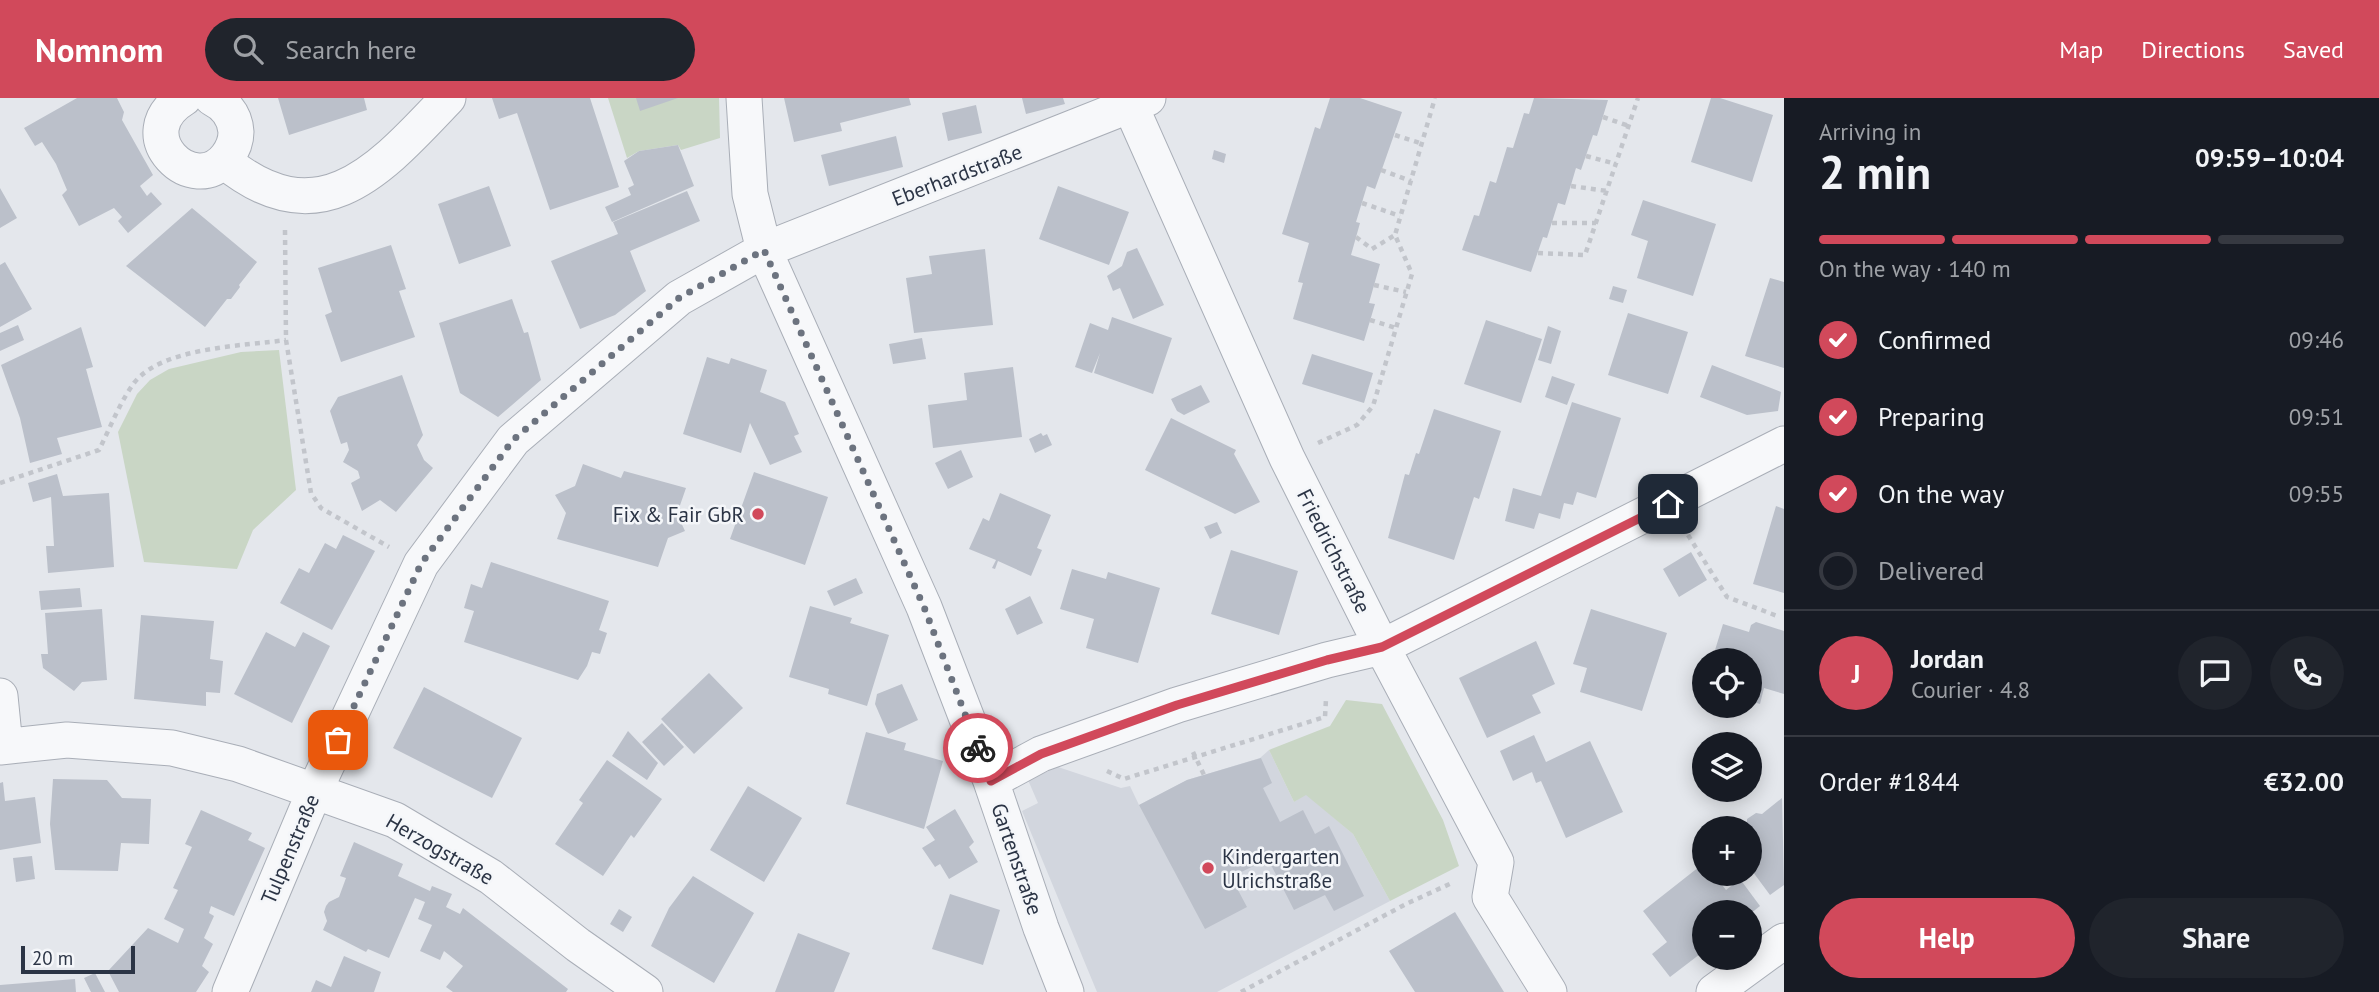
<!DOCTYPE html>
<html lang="en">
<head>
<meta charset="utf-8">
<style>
  body { margin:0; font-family:"PT Sans",sans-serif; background:#20242c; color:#f1f3f6; height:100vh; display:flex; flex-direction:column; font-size:26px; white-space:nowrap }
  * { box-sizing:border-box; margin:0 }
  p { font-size:23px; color:#9ea1a6 }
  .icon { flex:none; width:38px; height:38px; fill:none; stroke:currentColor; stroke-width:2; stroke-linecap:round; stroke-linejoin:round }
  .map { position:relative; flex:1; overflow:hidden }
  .side { display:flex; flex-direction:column; background:#171b24; width:595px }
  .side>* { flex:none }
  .tools { position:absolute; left:1692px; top:550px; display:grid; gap:14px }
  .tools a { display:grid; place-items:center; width:70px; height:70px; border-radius:50%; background:#171b24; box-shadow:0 4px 18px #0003; font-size:35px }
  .scale { position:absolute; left:21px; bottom:18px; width:114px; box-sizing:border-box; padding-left:7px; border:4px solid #2b3445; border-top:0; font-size:19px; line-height:24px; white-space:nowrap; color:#2b3445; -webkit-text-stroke:5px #f4f6f9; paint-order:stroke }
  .pin { position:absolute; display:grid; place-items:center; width:60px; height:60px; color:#fff; margin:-30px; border-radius:14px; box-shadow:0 4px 10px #0006 }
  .courier { position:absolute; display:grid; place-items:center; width:70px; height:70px; margin:-35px; border:5px solid #d1495b; border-radius:50%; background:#fff; color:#222; box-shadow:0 2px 9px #0007 }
  .headline em { font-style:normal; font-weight:700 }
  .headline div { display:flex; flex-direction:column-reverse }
  .headline { display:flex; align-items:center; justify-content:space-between; height:119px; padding:0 35px }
  h1 { font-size:46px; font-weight:700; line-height:52px }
  .bar { display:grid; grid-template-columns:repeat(4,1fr); gap:10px 7px; align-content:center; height:84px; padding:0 35px }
  .bar i { height:9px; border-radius:5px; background:#363941 }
  .bar .current { background:#d1495b }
  .bar p { grid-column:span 4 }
  .line { display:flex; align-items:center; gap:18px; padding:0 35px; border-top:2px solid #363941 }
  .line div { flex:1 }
  .round { display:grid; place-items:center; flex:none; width:74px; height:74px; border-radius:37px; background:#20242c }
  ol { padding:0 35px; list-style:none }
  li { display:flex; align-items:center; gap:21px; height:77px }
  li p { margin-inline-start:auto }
  li .icon { padding:7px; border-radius:50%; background:#d1495b; color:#fff; stroke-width:4 }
  li:last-child { color:#9ea1a6 }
  li i { width:38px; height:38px; border:4px solid #363941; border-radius:50% }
  .action { display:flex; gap:14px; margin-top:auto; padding:14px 35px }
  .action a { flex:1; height:80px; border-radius:42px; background:#d1495b; color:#fff; font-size:28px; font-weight:700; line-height:80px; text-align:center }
  .action a+a { background:#20242c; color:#f1f3f6 }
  header { display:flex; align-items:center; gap:42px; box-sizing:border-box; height:98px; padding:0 35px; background:#d1495b; color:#fff }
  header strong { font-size:33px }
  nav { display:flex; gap:38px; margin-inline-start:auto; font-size:24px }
  .search { width:490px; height:63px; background:#20242c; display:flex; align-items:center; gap:18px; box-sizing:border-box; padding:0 24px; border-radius:38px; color:#9ea1a6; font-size:26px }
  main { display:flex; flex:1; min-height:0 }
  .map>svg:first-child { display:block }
  .built { fill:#d2d6de }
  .green { fill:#c9d6c5 }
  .building { fill:#bbc0ca }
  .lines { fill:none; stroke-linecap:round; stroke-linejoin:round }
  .street-casing { stroke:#a9aeb7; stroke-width:37 }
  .path { stroke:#c2c5cb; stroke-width:4.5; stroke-dasharray:5 5; stroke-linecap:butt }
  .street { stroke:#f7f8fa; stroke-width:35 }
  .done { stroke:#6c737f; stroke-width:7; stroke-dasharray:0 12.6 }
  .route { stroke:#d1495b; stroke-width:9 }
  .poi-dot { fill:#d1495b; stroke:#f4f6f9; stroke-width:2.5 }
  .labels { text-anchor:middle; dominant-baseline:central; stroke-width:5; stroke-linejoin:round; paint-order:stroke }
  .street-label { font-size:21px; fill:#2b3445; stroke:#f4f6f9 }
  .poi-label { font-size:21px; fill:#2b3445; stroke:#f4f6f9; text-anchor:end }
</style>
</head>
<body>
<header>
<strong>Nomnom</strong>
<div class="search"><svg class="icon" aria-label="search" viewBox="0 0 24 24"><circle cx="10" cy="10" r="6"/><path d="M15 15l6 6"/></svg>Search here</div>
<nav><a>Map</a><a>Directions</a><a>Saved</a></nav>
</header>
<main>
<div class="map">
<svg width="1784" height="894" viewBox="0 0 1784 894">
  <rect width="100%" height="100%" fill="#e4e7ec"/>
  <!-- built -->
  <path class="built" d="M1269,652L1294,704L1306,696L1353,736L1390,803L1217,894H1097L1022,713L1038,705L1028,682L1058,669L1121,690L1130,688L1139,707L1187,682L1260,660Z"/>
  <!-- green -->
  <path class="green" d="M608,0H719L720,40L681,52L678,47L639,53L627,60Z
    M279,252L296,392L253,432L237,471L144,464L118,334L137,296L150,282L169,271L241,254Z
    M1346,602L1382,606L1443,722L1459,768L1390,803L1353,736L1306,697L1294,704L1269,652L1330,628Z"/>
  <!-- building -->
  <path class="building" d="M77,0H117L124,14L122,22L153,77L140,88L147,98L151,94L162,106L128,135L118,123L122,119L114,110L79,128L62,97L67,92L56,66L42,44L35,48L24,30Z
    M278,0H364L367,12L289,37Z
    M492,0H590L619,89L550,112L517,15L499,21Z
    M636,0H678L640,13Z
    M784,0H909L911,7L840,25L842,33L794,44Z
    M1022,0H1063L1065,6L1026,16Z
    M1330,0H1360L1402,14L1375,91L1367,88L1356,124L1360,125L1351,157L1380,166L1369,205L1375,206L1364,243L1293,221L1303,185L1298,184L1309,145L1282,136L1315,29L1320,31Z
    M1534,0L1608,2L1597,38L1593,37L1581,72L1576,70L1565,107L1558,105L1547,140L1543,139L1531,174L1462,152L1474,117L1479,118L1490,83L1496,85L1507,49L1513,50L1524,15L1529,16Z
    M1711,0H1720L1773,17L1752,84L1691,64Z
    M976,7L982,35L948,43L942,15Z
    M896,38L903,69L829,88L821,57Z
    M678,47L694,88L612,124L605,109L631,97L628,90L634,87L624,63L639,53Z
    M1214,52L1226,56L1224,65L1212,61Z
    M489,88L511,148L459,166L438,106Z
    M1058,88L1129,114L1109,167L1039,141Z
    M0,90L17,120L0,130Z
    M687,93L700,123L630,153L646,193L615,217L580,231L551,163L618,136L613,124Z
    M1643,102L1716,126L1693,198L1637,180L1648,143L1631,137Z
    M192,110L257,164L239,187L240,189L231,201H227L205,229L126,168Z
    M391,147L406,191L399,193L415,239L341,264L325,217L332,214L318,170Z
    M1137,150L1164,207L1133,221L1120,190L1113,193L1107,178L1122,168L1127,154Z
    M985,151L993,227L914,235L906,180L932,176L929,158Z
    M5,164L32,211L0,229V167Z
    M1770,180L1784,184V270L1745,258Z
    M1613,188L1627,192L1623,205L1609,201Z
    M512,201L524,235L528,234L541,282L498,319L460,295L439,225Z
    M1628,215L1688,234L1668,296L1608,277Z
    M1112,219L1172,240L1153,296L1094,275L1100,255L1092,275L1075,269L1090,225L1108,232Z
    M1486,222L1542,241L1521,305L1464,286Z
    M18,227L24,242L0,253V235Z
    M1548,228L1561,233L1551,266L1538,262Z
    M81,229L93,269L86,271L102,329L57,340L62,356L30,365L20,320L1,267Z
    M922,240L926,261L893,266L889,246Z
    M1312,256L1373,275L1364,305L1302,286Z
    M707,259L729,266L731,260L767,272L760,294L785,304L799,336L794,338L802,354L770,367L750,325L741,355L683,336Z
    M1712,267L1781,294L1778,313L1747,317L1700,299Z
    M1013,269L1022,339L933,350L928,307L967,302L964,275Z
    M402,277L423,337L417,347L424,362L433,370L396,414L380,402L362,413L351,385L360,380L358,373L343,364L349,352L347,344L341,346L330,313L338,299Z
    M1552,278L1575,286L1567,307L1545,299Z
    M1201,287L1210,304L1184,317L1177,313L1171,301Z
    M1572,304L1621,320L1596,400L1577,394L1573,407L1564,405L1560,421L1539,415L1534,431L1505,423L1513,390L1541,398Z
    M1434,311L1501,333L1479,401L1474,399L1454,462L1388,440L1405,376L1409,377L1416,355L1419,356Z
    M1171,320L1236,352L1234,356L1260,404L1235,416L1145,372Z
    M1041,335L1043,338L1047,336L1052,347L1035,355L1029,341Z
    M961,352L973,379L948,391L935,365Z
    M583,366L621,380L624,373L686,390L677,416L685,433L668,440L658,469L557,441L566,415L555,397L575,388Z
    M754,374L828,399L805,467L730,441Z
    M57,376L63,398L109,395L114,469L48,475L46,448H54L51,399L33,404L28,385Z
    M1000,395L1051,417L1037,450L1042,452L1031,478L998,463L995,471L992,470L996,462L969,451L983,420L989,423Z
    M1776,408L1784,411V495L1753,486Z
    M1217,424L1222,435L1210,441L1204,429Z
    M343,437L375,453L332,532L280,505L299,470L309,475L325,445L336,451Z
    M1231,452L1298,473L1279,537L1211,516Z
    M1691,454L1707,482L1679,499L1663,471Z
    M491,464L609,503L599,532L607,535L600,556L592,554L587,568L578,582L464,544L474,513L464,510L471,486L482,490Z
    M1072,471L1106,481L1108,474L1160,490L1138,565L1086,550L1094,521L1060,511Z
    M856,480L863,495L834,508L827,493Z
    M80,490L82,509L41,512L39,493Z
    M1030,498L1043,525L1017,537L1005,511Z
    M810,508L852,520L850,525L889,537L867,608L828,596L829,591L789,579Z
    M102,511L107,582L82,584L74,593L43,570L41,556H48L45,515Z
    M1591,511L1667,535L1642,613L1580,594L1587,570L1573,566Z
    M141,517L214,523L210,561L223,563L220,595L206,594V608L134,601Z
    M1756,524L1784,533V596L1764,590L1760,606L1750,603V562H1712L1723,526L1749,534L1751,527Z
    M266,534L295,549L303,534L330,548L292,625L234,596Z
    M1536,543L1555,586L1532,597L1541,615L1487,640L1459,580Z
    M709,575L743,610L694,656L661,621Z
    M902,586L918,622L888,636L875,606L877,596Z
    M424,589L522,640L492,700L393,650Z
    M662,625L684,649L664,668L642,644Z
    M628,633L658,665L647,682L612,658Z
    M866,634L906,645L904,652L943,663L924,731L846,706Z
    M1534,637L1546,664L1590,643L1623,714L1566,740L1541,683L1536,685L1532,674L1513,683L1500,653Z
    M1261,660L1272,685L1263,690L1280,724L1303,712L1315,736L1329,728L1364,798L1334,813L1325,797L1294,812L1268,761L1231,779L1247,809L1205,831L1139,707L1187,682Z
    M607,662L662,701L634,740L631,737L603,778L555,746L583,705L579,702Z
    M53,681L107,682L122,700L151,701L149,746L121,745L118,773L55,772L50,726Z
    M3,684L5,703L35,699L41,745L0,752V685Z
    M748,688L802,720L764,784L710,752Z
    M1782,700L1784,787L1770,797L1750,770V730H1743L1747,727V721L1756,715L1762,716Z
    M955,711L974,744L969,749L978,764L949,781L940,766L935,769L922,750L935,742L926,729Z
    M201,712L252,735L248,742L265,750L234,818L211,808L209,815L214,818L204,840L213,846L202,868L209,874L196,894H119L108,873L148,830L178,845L184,831L164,821L178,792L173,790L192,749L185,746Z
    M354,744L403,766L398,778L430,793L432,788L452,796L446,809L460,816L463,810L568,891L566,894H453L446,889L463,868L444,853L440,862L420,853L432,827L418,821L425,804L415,800L389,860L368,851L366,854L323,832L327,823L324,814L326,808L329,804L339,799L346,780L340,778Z
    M32,758L35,781L16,784L13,760Z
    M1704,765V775H1713L1726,792L1740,781L1760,808L1750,816V814H1704V843L1700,846L1704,853L1670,879L1652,856L1667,844L1643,813Z
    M693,778L754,815L714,885L651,848L669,810Z
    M950,796L1000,812L983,867L932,851Z
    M619,811L632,819L623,834L610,826Z
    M1455,814L1504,894H1415L1389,853Z
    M798,835L850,855L834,894H775Z
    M344,858L381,874L374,894H311L316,882L331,889Z
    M95,875L105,894H91L84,880Z
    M75,881L76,894H0V887Z"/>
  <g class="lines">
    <defs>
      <path id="street" d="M184,0C125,36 194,102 227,59C233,51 236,43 236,34C235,18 226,7 212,0
        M744,0L750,96L764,152L924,509L991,683L1041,830L1066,894
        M1127,0L1287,360L1382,549L1496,764L1490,799L1549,894
        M224,63C321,143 382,69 448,0
        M0,598L5,648
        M0,649L67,642L172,650L238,666L395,722L491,779L578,847L645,894
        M991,683L1041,656L1177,607L1327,562L1382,549L1784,346
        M230,894L315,692L421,466L513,342L679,200L764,152L1148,0
        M1714,894L1784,843"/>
    </defs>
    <!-- street casing -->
    <use href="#street" class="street-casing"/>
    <!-- path -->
    <path class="path" d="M1603,19L1629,28
      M1395,37L1423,46
      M1586,58L1616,66
      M1381,72L1411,83
      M1571,88L1607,93
      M1362,105L1400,118
      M1552,125H1596
      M285,132L286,242L311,395L321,410L389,449
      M1356,139L1372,151L1395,137
      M1538,155L1585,157L1638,0
      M1374,187L1406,194
      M1370,222L1396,230
      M1318,345L1357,327L1373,308L1412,176L1395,137L1435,0
      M0,385L99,352C110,330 120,304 134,285C162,249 243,248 286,242
      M1688,437L1727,499L1780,519
      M1193,654L1204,677
      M1107,673L1124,681L1325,619L1326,601
      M1241,894L1406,806L1454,784"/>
    <!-- street -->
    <use href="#street" class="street"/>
  </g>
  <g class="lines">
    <!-- done -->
    <path class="done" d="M338,642L421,466L513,342L679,200L764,152L924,509L978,650"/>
    <!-- route -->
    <path class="route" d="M978,650L991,683L1041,656L1177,607L1327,562L1382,549L1668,406"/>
  </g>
  <!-- markers -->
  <g class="poi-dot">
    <circle cx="758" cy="416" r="7"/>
    <circle cx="1208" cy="770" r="7"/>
  </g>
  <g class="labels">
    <!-- street labels -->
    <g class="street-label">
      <text transform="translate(957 77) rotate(-21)">Eberhardstraße</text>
      <text transform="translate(1334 453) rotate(63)">Friedrichstraße</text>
      <text transform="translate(290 751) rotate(-67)">Tulpenstraße</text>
      <text transform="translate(440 751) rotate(30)">Herzogstraße</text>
      <text transform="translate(1017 761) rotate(71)">Gartenstraße</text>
    </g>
    <!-- poi labels -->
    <g class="poi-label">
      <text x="744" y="416">Fix &amp; Fair GbR</text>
      <text x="1222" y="758" text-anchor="start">Kindergarten<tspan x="1222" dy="24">Ulrichstraße</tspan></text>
    </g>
  </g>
</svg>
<div class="tools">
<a><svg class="icon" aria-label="locate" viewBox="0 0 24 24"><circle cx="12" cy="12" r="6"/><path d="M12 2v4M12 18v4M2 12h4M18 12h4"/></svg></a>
<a><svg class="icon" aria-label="layers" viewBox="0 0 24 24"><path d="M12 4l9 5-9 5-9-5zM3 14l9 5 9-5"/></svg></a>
<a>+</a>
<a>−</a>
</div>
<div class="scale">20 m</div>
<div class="pin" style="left:338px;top:642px;background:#ea580c"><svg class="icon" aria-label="bag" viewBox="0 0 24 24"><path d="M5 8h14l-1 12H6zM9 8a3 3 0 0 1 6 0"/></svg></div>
<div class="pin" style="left:1668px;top:406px;background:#1f2937"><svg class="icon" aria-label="home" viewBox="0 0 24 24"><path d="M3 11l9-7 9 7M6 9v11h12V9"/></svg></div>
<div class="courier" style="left:978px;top:650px"><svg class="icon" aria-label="bike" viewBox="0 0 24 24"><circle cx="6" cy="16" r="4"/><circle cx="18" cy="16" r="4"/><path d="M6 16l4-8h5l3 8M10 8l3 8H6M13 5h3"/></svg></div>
</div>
<section class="side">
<div class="headline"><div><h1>2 min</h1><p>Arriving in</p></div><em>09:59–10:04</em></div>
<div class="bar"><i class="current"></i><i class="current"></i><i class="current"></i><i></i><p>On the way · 140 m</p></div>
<ol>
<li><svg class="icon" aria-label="check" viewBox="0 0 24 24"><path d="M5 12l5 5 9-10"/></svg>Confirmed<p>09:46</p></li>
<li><svg class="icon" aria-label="check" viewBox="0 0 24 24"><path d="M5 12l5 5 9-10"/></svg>Preparing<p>09:51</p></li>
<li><svg class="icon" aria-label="check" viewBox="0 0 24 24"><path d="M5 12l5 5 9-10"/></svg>On the way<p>09:55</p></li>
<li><i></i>Delivered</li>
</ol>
<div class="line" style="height:126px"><b class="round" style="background:#d1495b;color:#fff">J</b><div><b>Jordan</b><p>Courier · 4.8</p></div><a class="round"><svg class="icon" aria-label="chat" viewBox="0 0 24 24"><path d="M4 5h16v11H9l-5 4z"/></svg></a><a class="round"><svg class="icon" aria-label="phone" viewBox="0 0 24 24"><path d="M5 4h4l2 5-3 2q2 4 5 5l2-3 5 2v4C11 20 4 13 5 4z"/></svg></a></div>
<div class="line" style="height:91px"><div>Order #1844</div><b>€32.00</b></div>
<div class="action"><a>Help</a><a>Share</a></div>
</section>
</main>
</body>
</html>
